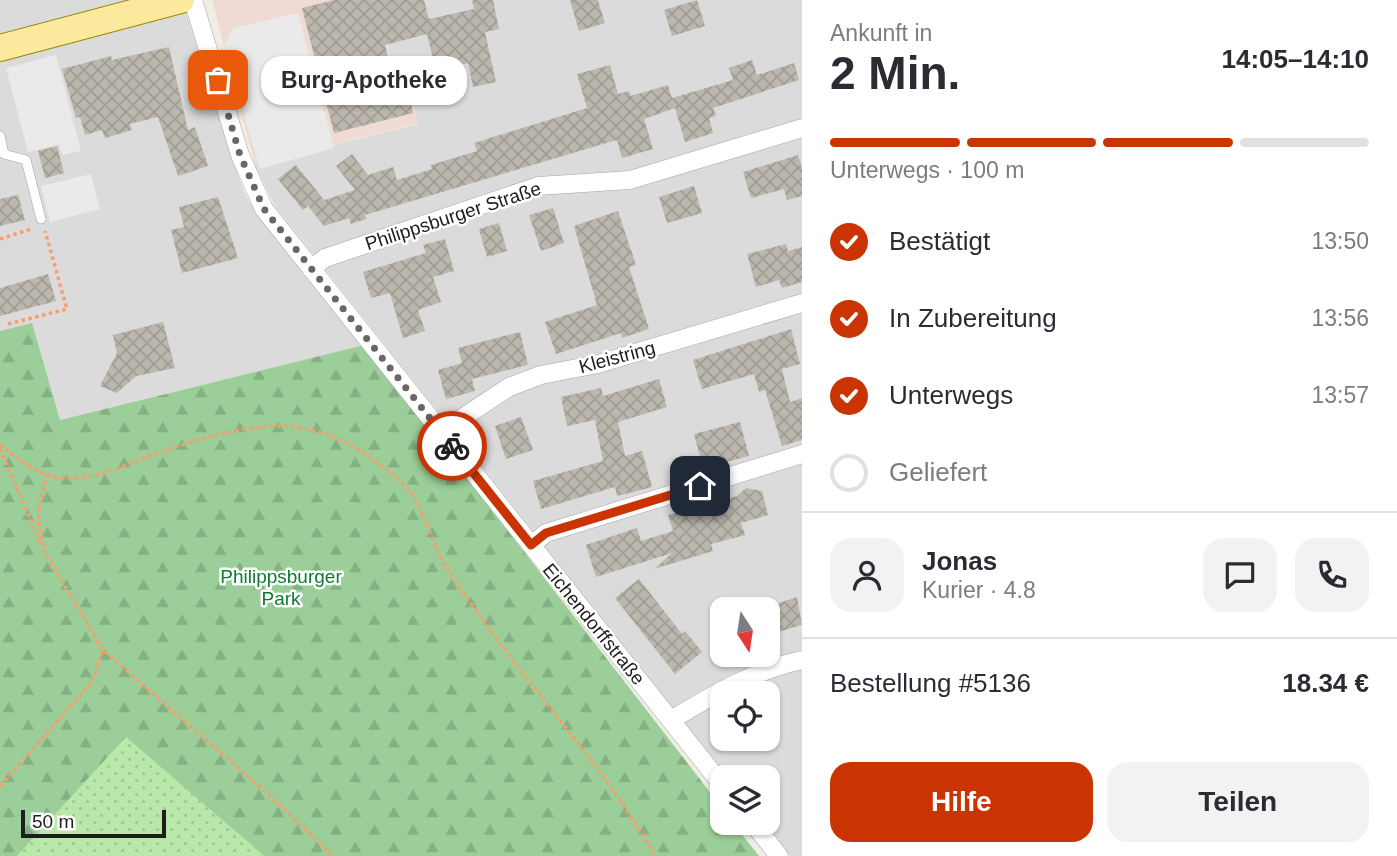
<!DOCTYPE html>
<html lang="de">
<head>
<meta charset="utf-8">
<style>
  body { margin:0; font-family:Arial,sans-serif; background:#f2f2f3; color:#2b2b33; height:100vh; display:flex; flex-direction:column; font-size:26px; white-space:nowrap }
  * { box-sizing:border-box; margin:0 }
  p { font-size:23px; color:#7c7c81 }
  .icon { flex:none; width:38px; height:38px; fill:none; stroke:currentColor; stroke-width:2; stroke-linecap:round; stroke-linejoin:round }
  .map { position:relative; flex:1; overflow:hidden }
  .drawer { display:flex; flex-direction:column; background:#fff; width:595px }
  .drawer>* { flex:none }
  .needle { width:46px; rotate:168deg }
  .controls { position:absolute; left:710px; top:597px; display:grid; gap:14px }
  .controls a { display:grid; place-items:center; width:70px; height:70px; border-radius:14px; background:#fff; box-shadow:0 2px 5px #0004; font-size:35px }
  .scale { position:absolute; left:21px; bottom:18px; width:145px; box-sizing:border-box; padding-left:7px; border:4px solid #1e1e1e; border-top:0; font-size:19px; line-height:24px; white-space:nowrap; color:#1e1e1e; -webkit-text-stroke:5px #fff; paint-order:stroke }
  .pin { position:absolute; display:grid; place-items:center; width:60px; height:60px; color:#fff; margin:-30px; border-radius:14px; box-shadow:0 4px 10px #0006 }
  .courier { position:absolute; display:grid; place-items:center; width:70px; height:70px; margin:-35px; border:5px solid #c93402; border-radius:50%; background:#fff; color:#222; box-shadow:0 2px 9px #0007 }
  .bubble { position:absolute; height:49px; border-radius:21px; background:#fff; box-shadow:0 2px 5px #0004; font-size:23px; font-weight:700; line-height:49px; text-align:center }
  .headline em { font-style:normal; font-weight:700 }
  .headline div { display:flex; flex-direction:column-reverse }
  .headline { display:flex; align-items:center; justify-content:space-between; height:119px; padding:0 28px }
  h1 { font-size:46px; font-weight:700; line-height:52px }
  .bar { display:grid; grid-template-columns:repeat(4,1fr); gap:10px 7px; align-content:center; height:84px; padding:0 28px }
  .bar i { height:9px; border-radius:5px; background:#e1e1e2 }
  .bar .active { background:#c93402 }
  .bar p { grid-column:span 4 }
  .line { display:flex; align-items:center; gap:18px; padding:0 28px; border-top:2px solid #e1e1e2 }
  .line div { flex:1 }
  .round { display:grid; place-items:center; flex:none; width:74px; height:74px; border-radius:21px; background:#f2f2f3 }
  ol { padding:0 28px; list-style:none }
  li { display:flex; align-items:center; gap:21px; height:77px }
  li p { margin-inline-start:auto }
  li .icon { padding:7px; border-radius:50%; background:#c93402; color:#fff; stroke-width:4 }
  li:last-child { color:#7c7c81 }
  li i { width:38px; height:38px; border:4px solid #e1e1e2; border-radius:50% }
  .primary-button { display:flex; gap:14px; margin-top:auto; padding:14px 28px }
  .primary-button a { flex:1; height:80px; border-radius:21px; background:#c93402; color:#fff; font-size:28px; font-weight:700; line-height:80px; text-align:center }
  .primary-button a+a { background:#f2f2f3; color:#2b2b33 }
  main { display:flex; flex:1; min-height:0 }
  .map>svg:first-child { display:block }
  .residential { fill:#dcdbdb; fill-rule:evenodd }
  .commercial { fill:#efdbd3 }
  .grass { fill:url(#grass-dots) }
  .forest { fill:url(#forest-firs) }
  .parking { fill:#eaeaea }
  .building { fill:url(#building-cross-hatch) }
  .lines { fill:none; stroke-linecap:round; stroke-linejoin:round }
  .lane-casing { stroke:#a5a5a5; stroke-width:10 }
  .street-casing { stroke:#a5a5a5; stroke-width:19 }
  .primary-casing { stroke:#968a02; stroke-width:28 }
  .path { stroke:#f89d6b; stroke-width:3.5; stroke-dasharray:3.5 3.5; stroke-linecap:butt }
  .lane { stroke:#fff; stroke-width:9 }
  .street { stroke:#fff; stroke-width:18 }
  .primary { stroke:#fbea9d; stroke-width:26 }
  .done { stroke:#676763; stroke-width:7; stroke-dasharray:0 12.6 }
  .route { stroke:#c93402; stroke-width:9 }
  .labels { text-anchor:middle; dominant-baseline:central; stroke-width:5; stroke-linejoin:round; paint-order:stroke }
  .street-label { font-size:19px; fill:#1e1e1e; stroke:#fff }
  .park-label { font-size:19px; fill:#0d7b31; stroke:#fff }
</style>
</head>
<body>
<main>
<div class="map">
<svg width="802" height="856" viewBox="0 0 802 856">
  <defs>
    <pattern id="grass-dots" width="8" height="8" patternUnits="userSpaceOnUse" patternTransform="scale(1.75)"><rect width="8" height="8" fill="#b9e9aa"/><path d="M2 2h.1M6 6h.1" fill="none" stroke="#9fc792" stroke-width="1.8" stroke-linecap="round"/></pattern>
    <pattern id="forest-firs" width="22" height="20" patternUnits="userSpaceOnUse" patternTransform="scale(1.75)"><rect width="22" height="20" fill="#9bce99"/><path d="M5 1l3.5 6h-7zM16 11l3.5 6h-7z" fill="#85b083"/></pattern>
    <pattern id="building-cross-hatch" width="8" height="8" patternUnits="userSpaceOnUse" patternTransform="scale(1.75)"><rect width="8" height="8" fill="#bbb7ad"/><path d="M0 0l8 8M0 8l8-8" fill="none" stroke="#a09d94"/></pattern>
  </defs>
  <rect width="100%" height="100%" fill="#efeee4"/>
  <!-- residential -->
  <path class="residential" d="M0,0H182L245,195L262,220L364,345L60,420L32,323L0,331Z
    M375,0H802V856H790L763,823L768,822V777H727L275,206L255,165L418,124L411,95L401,97ZM723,609H768V654H723ZM723,693H768V738H723Z"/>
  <!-- commercial -->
  <path class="commercial" d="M212,0H375L400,97L410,95L418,123L255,165Z"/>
  <!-- grass -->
  <path class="grass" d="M126,736L264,856H17Z"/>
  <!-- forest -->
  <path class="forest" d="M32,323L60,420L364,345L723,809V822L733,823L759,856H264L126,737L17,856H0V331Z"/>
  <!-- parking -->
  <path class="parking" d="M298,13L334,148L260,169L224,46L233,28Z
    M56,55L81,151L63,155L59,144L28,152L6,68Z
    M91,174L100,209L50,222L41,186Z"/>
  <!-- building -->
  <path class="building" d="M334,0H424L429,19L474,9L472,0H493L499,29L485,32L496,82L473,87L468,63L436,71L427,34L385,45L400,100L410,97L413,113L334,133L302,8Z
    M570,0H598L605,23L579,31Z
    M697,0L705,26L672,36L664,10Z
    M169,47L188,130L195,127L208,166L178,176L158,117L130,124L132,130L105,138L102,130L85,135L80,117L76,118L62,69L111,56L112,60Z
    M752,60L757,75L794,63L799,80L713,108L716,116L709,118L713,133L685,142L675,108L644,119L653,149L622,158L617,140L613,141L365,215L366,219L351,224L349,218L324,226L308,206L303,210L278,179L296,165L324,200L355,190L336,166L352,154L368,175L393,167L397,180L432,169L431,165L477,151L474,143L587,108L577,74L610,65L618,94L629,91L631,96L668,85L674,105L672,98L733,80L729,68Z
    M57,146L64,173L45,178L38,151Z
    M798,155L802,168V196L787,200L784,189L751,198L743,172Z
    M694,186L702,213L667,223L659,197Z
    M18,195L25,220L0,226V199Z
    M218,197L238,258L182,273L171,230L184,227L179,207Z
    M553,208L564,243L541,251L529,215Z
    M618,211L636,265L629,267L649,329L622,338L621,333L556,354L545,322L597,305L574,226Z
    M499,223L507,251L487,257L479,229Z
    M445,239L454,271L433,277L441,302L418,310L425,331L403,338L390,293L371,298L363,272L426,253L423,245Z
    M786,244L788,251L802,247V282L782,288L779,280L756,287L747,254Z
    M48,274L56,301L0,316V288Z
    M163,322L175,368L136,376L117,393L100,386L117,353L113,335Z
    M791,329L800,364L782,369L790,402L802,398V440L782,446L765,390L759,392L754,374L702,389L693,360Z
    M520,332L528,365L472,379L475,391L446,399L438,370L462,363L458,348Z
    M659,379L667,407L618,422L625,456L642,451L652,487L617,496L615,487L541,509L533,481L603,461L595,420L567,426L561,397L601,388L603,396Z
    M521,417L533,450L506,459L495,426Z
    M740,422L749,456L703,468L694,434Z
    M746,488L762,491L768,515L741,523L745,535L711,544L713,551L654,569L672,553L596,577L586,545L637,528L641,541L673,531L668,515L737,496Z
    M639,579L682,634L685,631L702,652L675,674L615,598Z
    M797,597L802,625L778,632L770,606Z"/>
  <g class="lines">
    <defs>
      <path id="lane" d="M0,136L4,154L26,160L41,219"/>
      <path id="street" d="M193,0L240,155L264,209L723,786
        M311,269L325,258L538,186L630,180L802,128
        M441,432L509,387L541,375L598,364L802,303
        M531,545L546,533L802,454
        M671,720C713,695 754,670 802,660
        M752,822L779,856"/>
      <path id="primary" d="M0,48L181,0"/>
    </defs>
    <!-- lane casing -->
    <use href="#lane" class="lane-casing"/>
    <!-- street casing -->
    <use href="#street" class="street-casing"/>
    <!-- primary casing -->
    <use href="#primary" class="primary-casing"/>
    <!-- path -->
    <path class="path" d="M0,239L31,229
      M8,324L67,309L45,231
      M0,445C17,457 38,476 60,478C93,481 123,466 152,455C192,441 239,426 281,426C327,426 370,453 403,484C422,503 428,531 439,554C446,568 456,582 465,595C526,684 601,761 655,856
      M0,449L41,543
      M47,474L38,515L44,551L103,650L267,793L333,856
      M0,786L92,682L103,650"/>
    <!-- lane -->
    <use href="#lane" class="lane"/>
    <!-- street -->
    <use href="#street" class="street"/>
    <!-- primary -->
    <use href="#primary" class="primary"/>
  </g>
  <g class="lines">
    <!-- done -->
    <path class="done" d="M218,80L240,155L264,209L452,446"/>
    <!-- route -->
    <path class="route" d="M452,446L531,545L546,533L700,486"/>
  </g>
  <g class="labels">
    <!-- street labels -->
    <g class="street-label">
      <text transform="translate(453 216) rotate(-18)">Philippsburger Straße</text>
      <text transform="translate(617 357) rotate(-15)">Kleistring</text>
      <text transform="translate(594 624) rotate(51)">Eichendorffstraße</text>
    </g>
    <!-- park labels -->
    <g class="park-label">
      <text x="281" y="576">Philippsburger<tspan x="281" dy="22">Park</tspan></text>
    </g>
  </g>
</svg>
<div class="controls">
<a><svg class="needle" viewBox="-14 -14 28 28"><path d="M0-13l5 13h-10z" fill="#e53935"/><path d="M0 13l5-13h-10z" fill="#7c7c81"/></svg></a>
<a><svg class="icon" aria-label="locate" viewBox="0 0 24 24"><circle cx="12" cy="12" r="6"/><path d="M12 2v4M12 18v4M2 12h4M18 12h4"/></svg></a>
<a><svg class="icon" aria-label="layers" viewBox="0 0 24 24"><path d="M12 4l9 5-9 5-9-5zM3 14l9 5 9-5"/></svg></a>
</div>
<div class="scale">50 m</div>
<div class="pin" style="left:218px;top:80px;background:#ea580c"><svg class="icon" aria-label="bag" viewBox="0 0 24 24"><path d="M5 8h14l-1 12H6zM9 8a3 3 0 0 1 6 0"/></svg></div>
<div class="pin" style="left:700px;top:486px;background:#1f2937"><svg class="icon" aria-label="home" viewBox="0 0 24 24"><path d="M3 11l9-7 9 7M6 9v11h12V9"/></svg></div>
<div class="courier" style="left:452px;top:446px"><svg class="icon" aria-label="bike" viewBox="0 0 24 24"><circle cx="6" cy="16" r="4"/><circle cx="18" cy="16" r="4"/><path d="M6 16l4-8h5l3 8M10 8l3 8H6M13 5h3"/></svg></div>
<div class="bubble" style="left:261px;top:56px;width:206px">Burg-Apotheke</div>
</div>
<section class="drawer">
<div class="headline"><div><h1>2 Min.</h1><p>Ankunft in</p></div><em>14:05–14:10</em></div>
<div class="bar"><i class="active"></i><i class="active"></i><i class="active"></i><i></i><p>Unterwegs · 100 m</p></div>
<ol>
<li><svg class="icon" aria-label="check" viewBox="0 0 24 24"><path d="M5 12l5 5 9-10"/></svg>Bestätigt<p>13:50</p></li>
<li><svg class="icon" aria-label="check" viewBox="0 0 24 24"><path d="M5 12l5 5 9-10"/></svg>In Zubereitung<p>13:56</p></li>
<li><svg class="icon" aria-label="check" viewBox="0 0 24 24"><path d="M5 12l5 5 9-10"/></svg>Unterwegs<p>13:57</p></li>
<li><i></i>Geliefert</li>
</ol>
<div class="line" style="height:126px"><a class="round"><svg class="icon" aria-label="person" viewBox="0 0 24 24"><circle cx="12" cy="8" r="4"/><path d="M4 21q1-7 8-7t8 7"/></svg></a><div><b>Jonas</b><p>Kurier · 4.8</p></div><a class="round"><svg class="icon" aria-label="chat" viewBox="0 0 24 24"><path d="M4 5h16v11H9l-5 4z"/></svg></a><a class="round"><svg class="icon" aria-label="phone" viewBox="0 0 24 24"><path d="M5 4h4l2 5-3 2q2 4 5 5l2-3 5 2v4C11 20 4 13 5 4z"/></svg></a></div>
<div class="line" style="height:91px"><div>Bestellung #5136</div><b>18.34 €</b></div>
<div class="primary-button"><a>Hilfe</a><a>Teilen</a></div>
</section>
</main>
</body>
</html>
